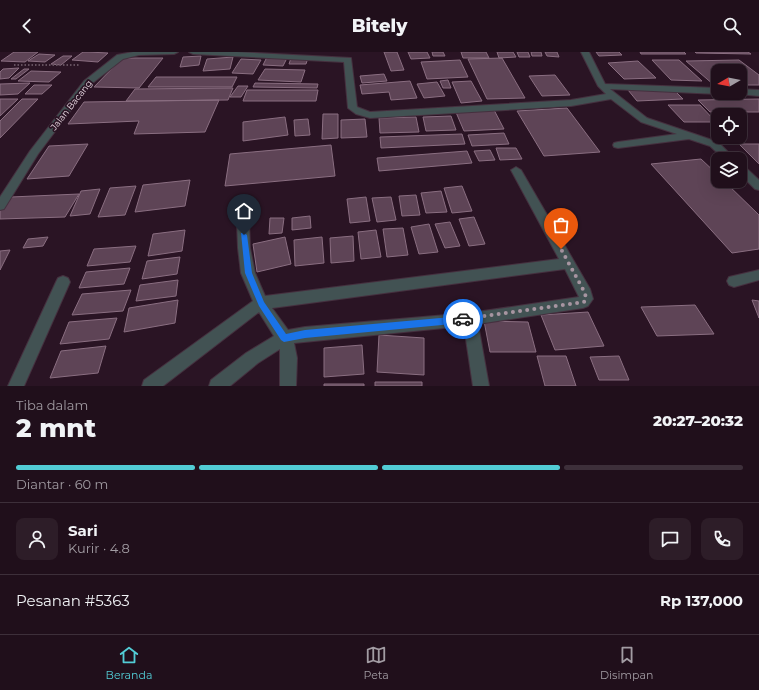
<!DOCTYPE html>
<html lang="id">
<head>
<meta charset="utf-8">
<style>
  body { margin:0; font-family:Montserrat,sans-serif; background:#2d1d28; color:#f1f3f6; height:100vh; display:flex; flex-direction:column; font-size:15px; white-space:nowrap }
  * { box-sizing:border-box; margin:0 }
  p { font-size:13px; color:#a29ca3 }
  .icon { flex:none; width:22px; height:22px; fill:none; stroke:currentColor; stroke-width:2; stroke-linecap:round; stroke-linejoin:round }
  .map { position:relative; height:334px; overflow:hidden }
  .panel { display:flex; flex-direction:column; background:#200f1b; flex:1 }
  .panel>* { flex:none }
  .needle { width:26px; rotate:260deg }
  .buttons { position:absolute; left:711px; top:12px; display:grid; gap:8px }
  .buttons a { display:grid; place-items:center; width:36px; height:36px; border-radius:8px; background:#200f1b; box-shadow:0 4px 16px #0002,0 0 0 1px #3d2f3a; font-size:20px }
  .pin { position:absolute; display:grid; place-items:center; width:34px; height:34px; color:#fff; margin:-41px -17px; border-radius:50% 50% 50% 0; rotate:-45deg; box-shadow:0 0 4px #0007 }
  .pin .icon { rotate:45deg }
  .courier { position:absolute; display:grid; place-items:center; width:40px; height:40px; margin:-20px; border:3px solid #1a73e8; border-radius:50%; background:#fff; color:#222; box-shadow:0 1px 5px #0007 }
  .overview em { font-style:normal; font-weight:800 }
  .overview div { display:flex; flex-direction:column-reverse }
  .overview { display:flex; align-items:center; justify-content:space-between; height:68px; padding:0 16px }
  h1 { font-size:26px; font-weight:800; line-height:30px }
  .bar { display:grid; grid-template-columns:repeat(4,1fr); gap:6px 4px; align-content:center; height:48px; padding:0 16px }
  .bar i { height:5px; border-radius:3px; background:#3d2f3a }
  .bar .active { background:#52ccd5 }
  .bar p { grid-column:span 4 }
  .line { display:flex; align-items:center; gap:10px; padding:0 16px; border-top:1px solid #3d2f3a }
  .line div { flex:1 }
  .round { display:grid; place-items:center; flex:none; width:42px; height:42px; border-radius:8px; background:#2d1d28 }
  header { display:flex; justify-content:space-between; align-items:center; height:52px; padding:0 16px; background:#200f1b; font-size:18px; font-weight:800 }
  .dock { display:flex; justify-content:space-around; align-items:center; height:56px; border-top:1px solid #3d2f3a; background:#200f1b; font-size:11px; color:#a29ca3 }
  .dock a { display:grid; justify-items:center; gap:2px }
  .dock .active { color:#52ccd5 }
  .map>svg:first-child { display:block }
  .building { fill:#5e4456; stroke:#8a6e81 }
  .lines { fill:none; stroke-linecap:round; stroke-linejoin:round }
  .minor-casing { stroke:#45303f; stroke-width:2 }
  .path { stroke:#64505e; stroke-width:2; stroke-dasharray:1.5 2; stroke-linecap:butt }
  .minor { fill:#425253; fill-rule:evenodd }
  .route { fill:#1a73e8 }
  .done { stroke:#a795a1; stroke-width:4; stroke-dasharray:0 7.2 }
  .labels { text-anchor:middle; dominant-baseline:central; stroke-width:3.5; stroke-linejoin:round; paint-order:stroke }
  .far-street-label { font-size:9px; fill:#ebdbe5; stroke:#2a1424 }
</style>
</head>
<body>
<header><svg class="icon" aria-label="back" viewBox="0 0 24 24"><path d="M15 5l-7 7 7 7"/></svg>Bitely<svg class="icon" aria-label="search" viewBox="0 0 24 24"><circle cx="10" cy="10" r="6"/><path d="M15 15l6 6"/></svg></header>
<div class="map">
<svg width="759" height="334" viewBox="0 0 759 334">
  <rect width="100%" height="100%" fill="#2a1424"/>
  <!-- building -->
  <path class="building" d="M14,0H38L25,10L1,9Z
    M83,0H88L108,1L98,10L72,8Z
    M384,0H397L404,18L391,19Z
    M408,0H427L430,6L411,7Z
    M432,0H443L445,4H433Z
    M461,0H486L489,6H463Z
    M497,0H513L516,5L499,6Z
    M517,0H528L530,5H519Z
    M531,0H541L542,4H532Z
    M545,0H557L559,5L547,4Z
    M596,0H619L622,3L599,4Z
    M640,0H684L686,2H641Z
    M695,0H748L751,2L696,1Z
    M39,2L55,3L45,10L28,9Z
    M63,4H72L61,13L51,12Z
    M201,4L199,13L180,15L183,5Z
    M233,5L230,17L203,19L207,7Z
    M267,5L287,6L283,14L263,13Z
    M122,6H163L139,36L94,35Z
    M291,6H308L306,12H289Z
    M502,6L525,46L487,47L468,7Z
    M241,7L261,8L253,22L232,21Z
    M460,8L468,25L427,27L421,10Z
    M652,8H679L702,29L671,28Z
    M739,8L759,23V33H740V19H718V33H714L686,9Z
    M638,9L656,26L624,27L608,11Z
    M19,16L9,26L0,27V20L3,17Z
    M24,17H29L16,27H11Z
    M265,17L305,18L301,30L258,28Z
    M31,19L61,20L49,30L18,29Z
    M384,22L387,29L362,31L360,24Z
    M555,23L570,43L542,44L529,24Z
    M156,25H237L232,35H148Z
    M448,28L451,36H443L440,29Z
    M410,29L417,46L391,48L389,40L362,42L360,33Z
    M471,29L482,49L461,51L452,30Z
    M437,30L445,44L424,46L417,32Z
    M30,31L18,42L0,43V32Z
    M255,31L318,32L317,36L253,35Z
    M34,33H52L42,42H25Z
    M238,34H248L241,45H230Z
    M233,36L228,48L126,49L135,37Z
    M673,37L683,47L637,49L628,38Z
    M247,38H318L316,49H243Z
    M0,47H18L0,64Z
    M22,47H38L0,86V69Z
    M759,47V60H710L698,48Z
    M219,48L205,80L134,82L139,69L68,72L84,50Z
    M668,53H700L716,70H684Z
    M493,56L504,77L464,79L455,58Z
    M567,56L600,100L544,104L517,59Z
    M323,62H338V86L322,87Z
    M451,64L456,78L426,79L423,65Z
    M285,65L288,83L243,89V70Z
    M416,65L419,80L380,81L379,66Z
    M308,67L310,83L295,84L294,68Z
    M365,67L367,85L341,86V68Z
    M504,81L509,92L472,94L468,83Z
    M462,82L465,92L381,96L380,85Z
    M88,92L69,124L27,127L49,94Z
    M739,92H759V112Z
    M331,93L335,124L225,134L230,102Z
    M496,96H516L522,107L500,108Z
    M490,98L495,108L479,109L474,99Z
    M467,99L472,111L379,119L377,106Z
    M701,107L718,123V129H724L759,163V197L732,201L651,112Z
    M190,128L185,154L135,160L143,133Z
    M136,134L125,163L98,165L110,136Z
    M462,134L472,159L452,161L444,136Z
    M100,137L90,162L70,164L81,139Z
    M441,139L447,160L426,161L421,141Z
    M79,142L65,165L0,167V158L11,145Z
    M416,143L420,163L402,164L399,144Z
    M366,145L370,169L350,171L347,147Z
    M391,145L396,168L377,170L372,146Z
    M310,164L311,176L292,178V166Z
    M474,165L485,192L469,194L459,167Z
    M270,166H284L282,181L269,182Z
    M450,170L460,194L445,196L435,172Z
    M429,172L438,200L419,202L411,175Z
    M403,176L408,203L387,205L383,177Z
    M185,178L182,199L148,204L153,182Z
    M376,178L381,205L361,207L358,180Z
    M353,184L354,209L331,211L330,186Z
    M48,185L43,194L23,196L28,187Z
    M285,185L291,212L257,220L253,192Z
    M322,185L324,211L295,214L294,188Z
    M136,194L130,210L87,214L94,197Z
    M10,198L0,218V199Z
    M180,205L177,222L142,227L147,209Z
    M130,216L124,232L79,236L86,220Z
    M178,228L176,244L136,249L140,233Z
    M131,238L123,259L72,263L82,242Z
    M178,248L175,271L124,280L129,256Z
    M752,248L759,249V266Z
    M695,253L714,282L657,284L641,255Z
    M588,260L604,294L555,298L541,263Z
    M117,266L109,287L60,292L69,270Z
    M484,269L528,270L536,300H490Z
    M379,283L424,286V323L377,320Z
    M362,293L364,322L324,325V296Z
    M106,294L98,321L50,326L61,299Z
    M537,304H566L576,334H545Z
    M619,304L629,328H599L590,305Z
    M375,330H422V334H375Z
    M324,332H364V334H324Z"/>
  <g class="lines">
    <defs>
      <path id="minor" d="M133,0H178L174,2L139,3L123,7L90,33L38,102L4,157L0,158V145L30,99L84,29L117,3Z
        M189,0H237L351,6L357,55L370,60L571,48L606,42L598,34L581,0H589L605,32L718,36V41H720L718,42L610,37L647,66L718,90L735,107H724L710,94L689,87L618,96L614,95L613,93L614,91L618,90L677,82L641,70L611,47L571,54L370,66L356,62L348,56L344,10L193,2Z
        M740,37L759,38V44L737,42L740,41Z
        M740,113L744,114L759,128V138L755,137L740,122Z
        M516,115L521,118L590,237L593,247L588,254L583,256L478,272L489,334H473L464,274L294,291L297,306L296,334H280V297L258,311L230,334H209L211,328L246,301L274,284L259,260L163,334H142L144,328L253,249L241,221L238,196L237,170L239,167L243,166L247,167L249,170L250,196L255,221L265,244L559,207L511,118ZM565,217L579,245L470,261L305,275L288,278L272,256Z
        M759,218V228L734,235L729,233L727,229L729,225Z
        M63,224L68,226L70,230L24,334H8L56,230L58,226Z"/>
    </defs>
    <!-- minor casing -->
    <use href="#minor" class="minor-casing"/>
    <!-- path -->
    <path class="path" d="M14,13H79"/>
    <!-- minor -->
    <use href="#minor" class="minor"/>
  </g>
  <!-- route -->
  <path class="route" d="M241,181H244L247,183L252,221L264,250L286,282L305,278L463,264L467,267L463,271L305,286L284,290L281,288L259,254L245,221Z"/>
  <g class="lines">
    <!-- done -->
    <path class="done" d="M463,267L584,250L586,247L585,241L561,197"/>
  </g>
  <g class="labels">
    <!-- far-street labels -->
    <g class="far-street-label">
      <text transform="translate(71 53) rotate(-52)">Jalan Bacang</text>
    </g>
  </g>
</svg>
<div class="buttons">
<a><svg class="needle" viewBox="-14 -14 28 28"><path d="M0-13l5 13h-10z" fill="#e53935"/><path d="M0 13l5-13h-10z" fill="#a29ca3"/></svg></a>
<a><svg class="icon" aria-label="locate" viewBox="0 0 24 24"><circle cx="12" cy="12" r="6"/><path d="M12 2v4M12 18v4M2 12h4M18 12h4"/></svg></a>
<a><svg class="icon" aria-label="layers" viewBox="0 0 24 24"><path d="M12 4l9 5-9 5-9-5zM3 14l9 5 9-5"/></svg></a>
</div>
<div class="pin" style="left:561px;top:197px;background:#ea580c"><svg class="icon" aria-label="bag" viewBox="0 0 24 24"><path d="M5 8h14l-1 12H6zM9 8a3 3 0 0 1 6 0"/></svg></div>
<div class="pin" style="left:244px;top:183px;background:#1f2937"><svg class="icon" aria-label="home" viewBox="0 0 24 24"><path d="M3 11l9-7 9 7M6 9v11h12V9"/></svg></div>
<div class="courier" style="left:463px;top:267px"><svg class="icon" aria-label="car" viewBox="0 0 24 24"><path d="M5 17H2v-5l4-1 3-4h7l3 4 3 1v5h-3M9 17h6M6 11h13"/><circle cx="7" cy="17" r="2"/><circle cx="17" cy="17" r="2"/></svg></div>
</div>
<section class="panel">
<div class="overview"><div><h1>2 mnt</h1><p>Tiba dalam</p></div><em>20:27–20:32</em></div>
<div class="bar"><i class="active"></i><i class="active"></i><i class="active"></i><i></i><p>Diantar · 60 m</p></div>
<div class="line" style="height:72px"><a class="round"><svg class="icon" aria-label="person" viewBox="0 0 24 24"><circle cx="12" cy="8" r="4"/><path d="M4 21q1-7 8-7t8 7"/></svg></a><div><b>Sari</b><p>Kurir · 4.8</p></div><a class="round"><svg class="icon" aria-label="chat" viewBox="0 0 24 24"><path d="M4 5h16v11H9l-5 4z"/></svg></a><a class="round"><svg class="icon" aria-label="phone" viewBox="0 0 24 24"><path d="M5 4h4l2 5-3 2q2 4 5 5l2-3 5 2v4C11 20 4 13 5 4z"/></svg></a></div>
<div class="line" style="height:52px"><div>Pesanan #5363</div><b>Rp 137,000</b></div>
</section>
<nav class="dock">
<a class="active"><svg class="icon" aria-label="home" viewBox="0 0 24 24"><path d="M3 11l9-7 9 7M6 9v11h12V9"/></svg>Beranda</a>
<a><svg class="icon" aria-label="map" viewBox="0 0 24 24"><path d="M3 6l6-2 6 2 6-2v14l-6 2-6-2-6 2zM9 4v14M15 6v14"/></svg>Peta</a>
<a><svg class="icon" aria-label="saved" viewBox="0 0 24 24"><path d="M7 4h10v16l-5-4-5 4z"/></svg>Disimpan</a>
</nav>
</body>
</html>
